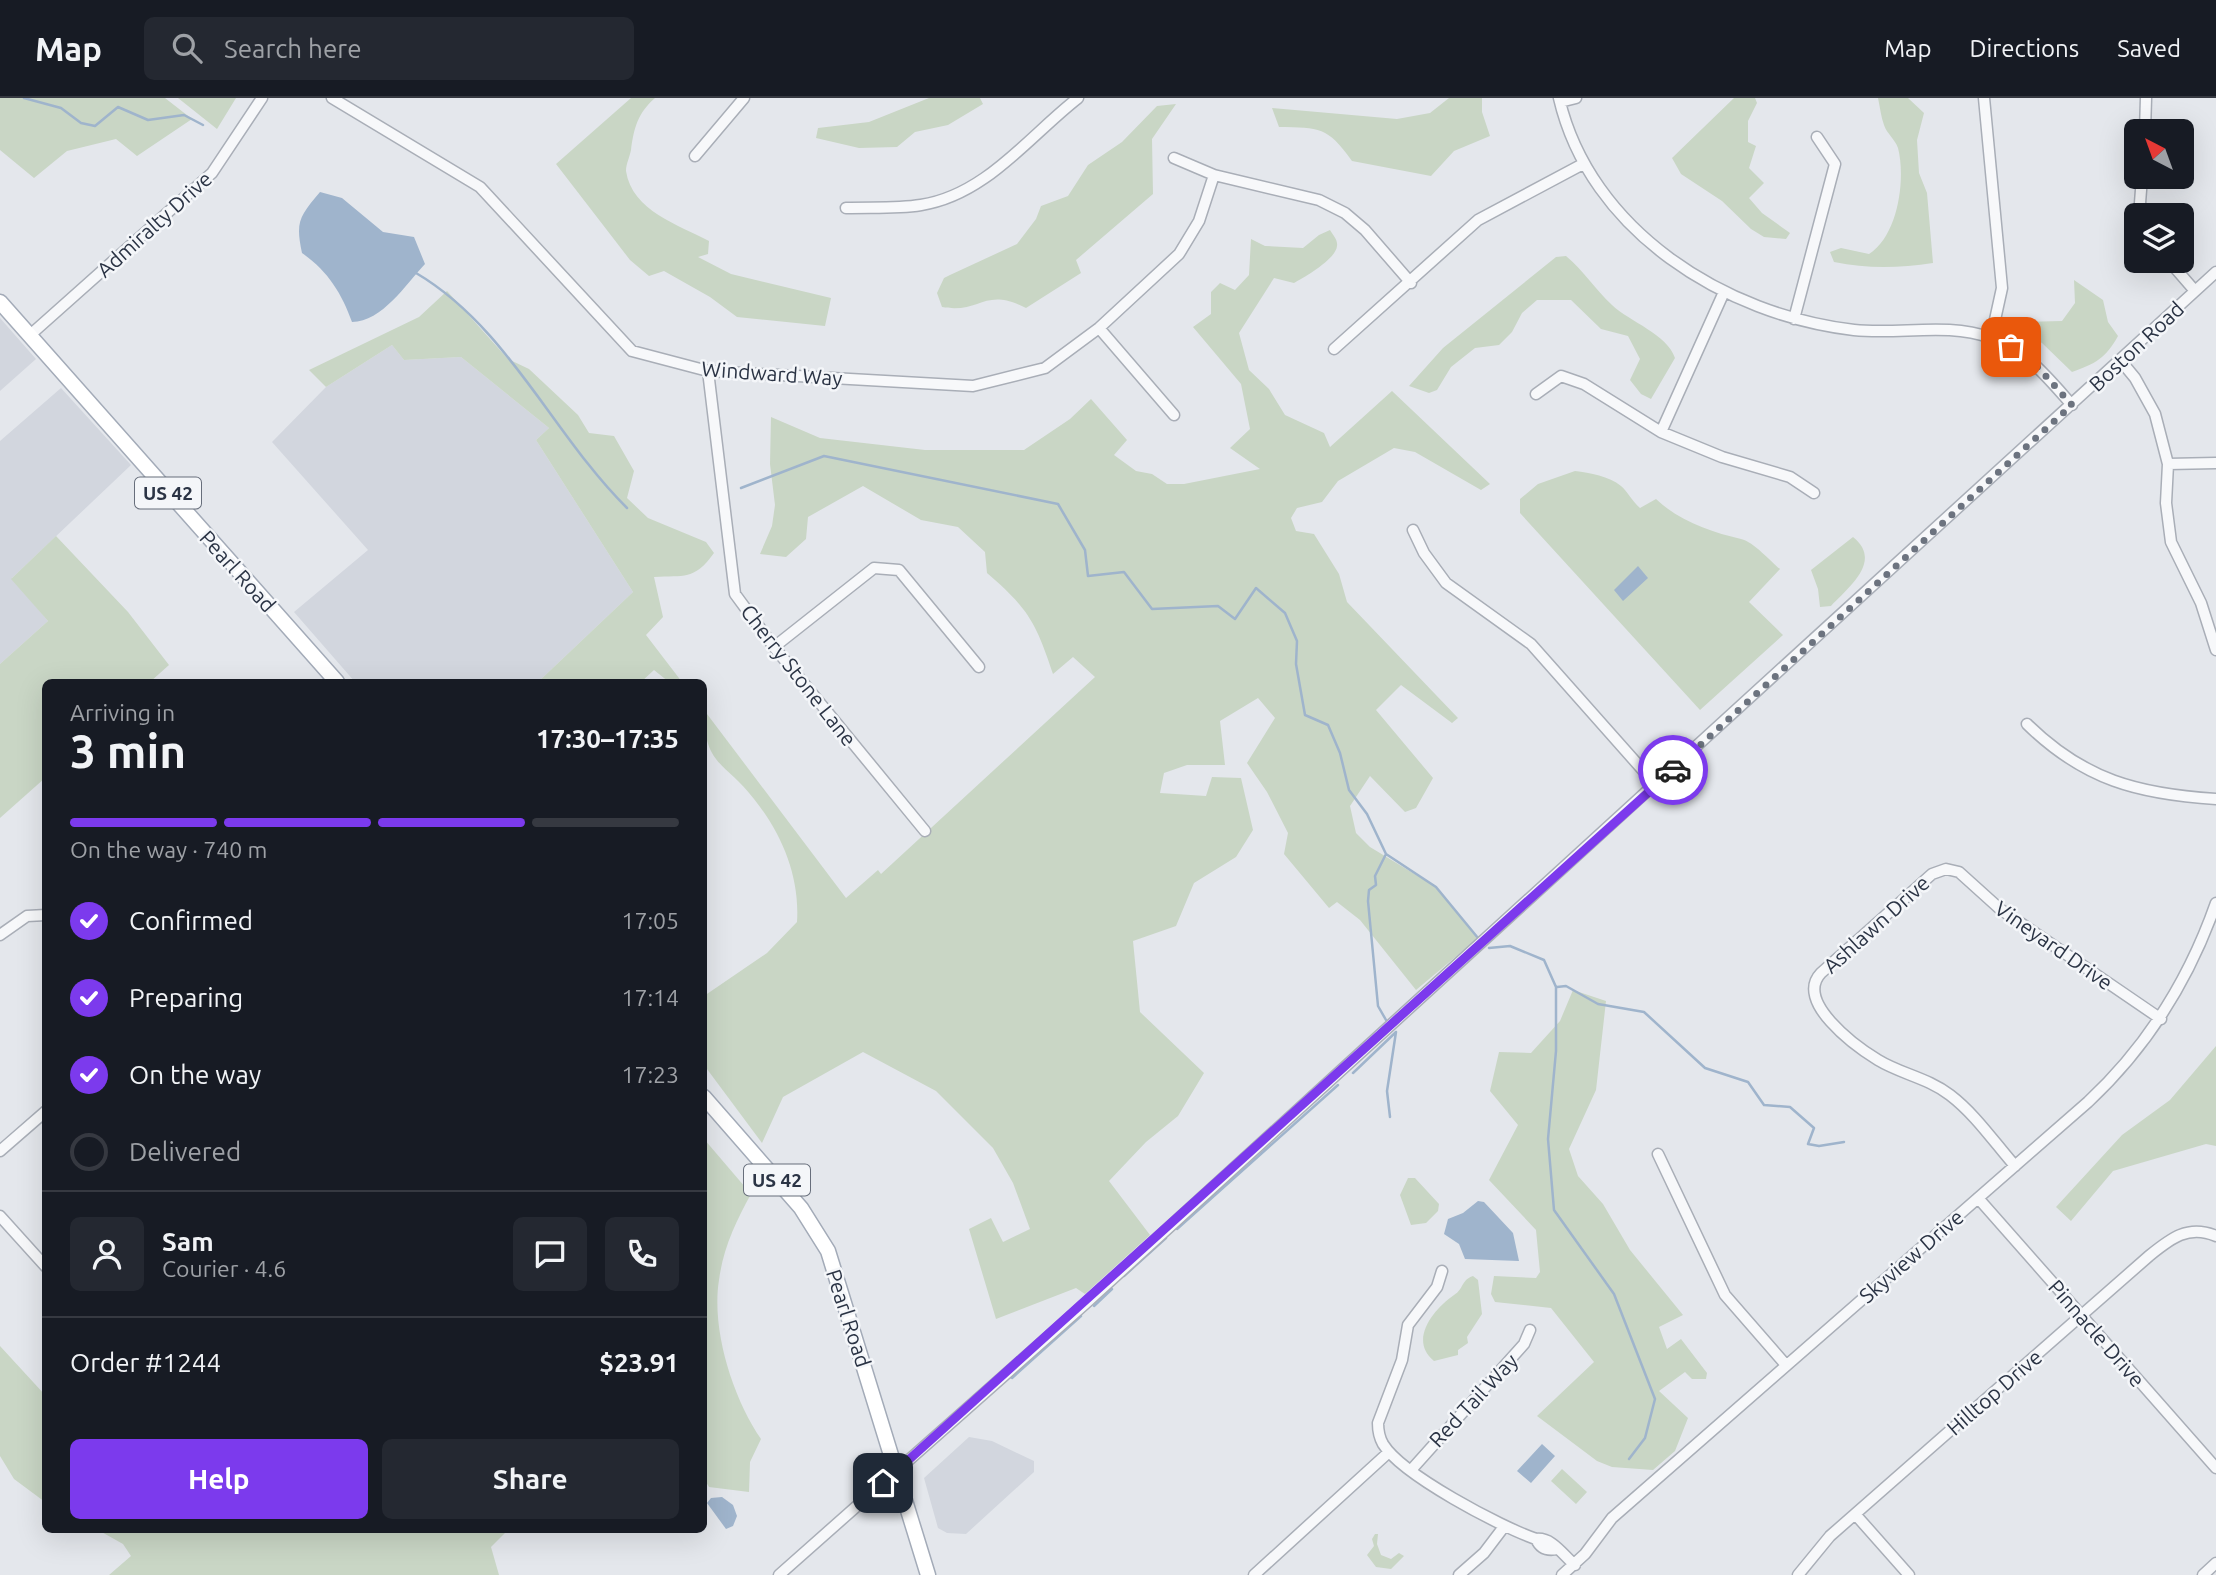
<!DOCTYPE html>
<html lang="en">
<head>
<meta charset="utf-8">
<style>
  body { margin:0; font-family:Ubuntu,sans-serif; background:#242831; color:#f1f3f6; height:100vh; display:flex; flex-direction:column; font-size:26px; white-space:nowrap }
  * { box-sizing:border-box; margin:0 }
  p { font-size:23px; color:#9ea1a6 }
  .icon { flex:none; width:38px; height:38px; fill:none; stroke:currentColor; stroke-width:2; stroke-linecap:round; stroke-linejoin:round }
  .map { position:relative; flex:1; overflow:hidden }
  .details { position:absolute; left:42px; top:581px; width:665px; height:854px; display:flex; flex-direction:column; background:#171b24; border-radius:10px; box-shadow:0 7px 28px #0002 }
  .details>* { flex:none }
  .needle { width:46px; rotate:319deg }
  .buttons { position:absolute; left:2124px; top:21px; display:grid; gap:14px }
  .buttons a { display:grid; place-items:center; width:70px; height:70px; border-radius:10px; background:#171b24; box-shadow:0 7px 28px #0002; font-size:35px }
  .pin { position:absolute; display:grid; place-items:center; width:60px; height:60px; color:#fff; margin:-30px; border-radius:14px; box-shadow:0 4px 10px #0006 }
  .courier { position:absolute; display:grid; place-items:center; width:70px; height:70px; margin:-35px; border:5px solid #7c3aed; border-radius:50%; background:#fff; color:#222; box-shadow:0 2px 9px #0007 }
  .overview em { font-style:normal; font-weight:700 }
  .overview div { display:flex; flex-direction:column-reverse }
  .overview { display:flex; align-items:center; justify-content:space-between; height:119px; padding:0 28px }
  h1 { font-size:46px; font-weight:700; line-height:52px }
  .bar { display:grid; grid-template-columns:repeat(4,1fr); gap:10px 7px; align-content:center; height:84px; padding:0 28px }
  .bar i { height:9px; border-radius:5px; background:#363941 }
  .bar .current { background:#7c3aed }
  .bar p { grid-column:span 4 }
  .line { display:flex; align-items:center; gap:18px; padding:0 28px; border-top:2px solid #363941 }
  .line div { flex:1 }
  .round { display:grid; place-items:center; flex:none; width:74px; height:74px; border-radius:10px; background:#242831 }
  ol { padding:0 28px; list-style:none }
  li { display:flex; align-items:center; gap:21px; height:77px }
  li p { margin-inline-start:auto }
  li .icon { padding:7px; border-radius:50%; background:#7c3aed; color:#fff; stroke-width:4 }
  li:last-child { color:#9ea1a6 }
  li i { width:38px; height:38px; border:4px solid #363941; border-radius:50% }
  .cta { display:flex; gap:14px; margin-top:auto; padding:14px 28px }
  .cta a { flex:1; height:80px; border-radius:10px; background:#7c3aed; color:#fff; font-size:28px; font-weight:700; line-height:80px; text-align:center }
  .cta a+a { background:#242831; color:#f1f3f6 }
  header { display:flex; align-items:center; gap:42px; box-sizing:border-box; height:98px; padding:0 35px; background:#171b24; border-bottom:2px solid #363941 }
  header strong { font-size:33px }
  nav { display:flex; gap:38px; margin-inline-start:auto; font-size:24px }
  .search { width:490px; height:63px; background:#242831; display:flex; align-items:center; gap:18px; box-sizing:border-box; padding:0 24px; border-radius:10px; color:#9ea1a6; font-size:26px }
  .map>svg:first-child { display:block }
  .built { fill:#d2d6de }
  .green { fill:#c9d6c5 }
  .water { fill:#9fb4cc }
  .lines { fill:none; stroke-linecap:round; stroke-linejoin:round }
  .stream { stroke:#9fb4cc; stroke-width:2.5 }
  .minor-casing { stroke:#a9aeb7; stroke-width:13 }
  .major-casing { stroke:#a3abb8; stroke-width:17 }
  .minor { stroke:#f7f8fa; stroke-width:10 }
  .major { stroke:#fff; stroke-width:14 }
  .done { stroke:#6c737f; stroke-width:7; stroke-dasharray:0 12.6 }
  .route { stroke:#7c3aed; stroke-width:9 }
  .labels { text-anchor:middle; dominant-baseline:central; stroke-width:5; stroke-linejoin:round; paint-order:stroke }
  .shield { fill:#f4f6f9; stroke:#676e7b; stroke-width:2 }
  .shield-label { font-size:19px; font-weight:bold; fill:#2b3445 }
  .street-label { font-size:21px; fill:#2b3445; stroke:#f4f6f9 }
</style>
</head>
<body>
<header>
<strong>Map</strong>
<div class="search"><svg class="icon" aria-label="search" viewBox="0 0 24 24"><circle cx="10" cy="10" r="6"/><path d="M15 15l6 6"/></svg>Search here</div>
<nav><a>Map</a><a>Directions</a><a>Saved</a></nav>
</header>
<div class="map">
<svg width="2216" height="1477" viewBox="0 0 2216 1477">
  <rect width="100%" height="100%" fill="#e4e7ec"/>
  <!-- built -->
  <path class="built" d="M0,220L36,261L0,293Z
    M392,247L404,262L461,259L549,330L536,342L633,494L538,584H355L294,514L368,452L272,344L326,289Z
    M61,290L131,367L12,480L48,523L0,566V343Z
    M969,1339L992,1343L1034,1363V1374L966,1436L947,1435L938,1430L924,1380Z"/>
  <!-- green -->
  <path class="green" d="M0,0H165L192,21L137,58L116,41L67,53L34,80L0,52Z
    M178,0H236L217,31Z
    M631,0H655C638,15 634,29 631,52C630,58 626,66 626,73C632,113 679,127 709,143L708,156L698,159L731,176L831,200L825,228L737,219L710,199L664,173L649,178L630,162L556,66Z
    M929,0H980L983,6L948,27L915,34L897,49L859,50L816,40L818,30L869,24Z
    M1449,0H1482V14L1490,38L1454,53L1431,78L1352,63C1327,28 1320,30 1279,29L1272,10L1397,21L1430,15Z
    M1734,0H1755L1757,5L1748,23V44L1756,48L1749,70L1764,85L1749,100L1762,115L1790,135L1786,141L1764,139L1751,131L1722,103L1681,76L1672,60Z
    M1878,0H1908L1924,15L1917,42L1919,75L1927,95L1933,165C1899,170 1868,171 1834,164L1830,154L1841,150L1869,156C1898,138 1906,81 1898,50C1895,41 1887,36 1884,27C1881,19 1880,9 1878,0Z
    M1176,6L1152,41L1153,96L1076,162L1081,175L1026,210C984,188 981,216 942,209L937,195L944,180L950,177L1017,146L1036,121L1041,108L1068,98L1088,67L1122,44L1157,8Z
    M1330,132C1333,137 1338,142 1337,148C1336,161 1305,179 1294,185L1274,180L1239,235L1249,272L1269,291L1285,317L1324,335L1330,349L1392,293L1490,386L1481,392L1415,354L1394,350L1338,383L1322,404L1297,410L1291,420L1296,433L1314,436L1339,476L1347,504L1458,620L1452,625L1401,587L1376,612L1433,680L1416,710L1405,714L1370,678L1350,708L1356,735L1370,749L1436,789L1478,840L1416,892L1360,822L1337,804L1329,810L1284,756L1288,735L1267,694L1247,665L1275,620L1258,600L1220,623L1225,667H1187L1164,675L1160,695L1206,698L1212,679L1241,680L1253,732L1236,759L1194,785L1176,828L1133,843L1140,914L1204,975L1178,1018L1146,1044L1109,1083L1150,1137L1085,1196L1076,1190L996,1221L969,1131L991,1120L1003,1144L1030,1131L1013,1085L993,1050L936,993L863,954L783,999L762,1045L704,967V898L767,855L797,824C800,779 782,736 754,701C725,663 704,669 704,612L846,800L878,772L881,776L1095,579L1073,559L1053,576C1036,525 1029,511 987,475L985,454L958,429L921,422L863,388L808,419L806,441L786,459L760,456L772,428L775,407L770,366L771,319L820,340L925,352H1024L1070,321L1091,301L1127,342L1114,357L1136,373L1152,376L1167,386H1184L1260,371L1230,350L1250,331L1241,286L1193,229L1211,216V194L1220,185L1235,192L1249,177L1251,141L1265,148L1303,150L1319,137Z
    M1566,158C1584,173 1595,191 1612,207C1630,224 1667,236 1675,260L1651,301L1641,296L1630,282L1640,261L1628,238L1601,231L1571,202H1537L1522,215L1512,234L1499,247L1475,250L1451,269L1437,292L1429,295L1409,288L1443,250L1556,159Z
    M2074,182L2103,202L2108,224L2118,238C2106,260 2095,266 2072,274L2042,245L2025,235L2024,224L2062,223L2075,205Z
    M447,193L508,261L529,271L578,317L589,335L614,338L634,373L627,400L648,420L706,444L714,455C694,483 684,477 654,479L663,519L646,537L682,584H669L654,572L641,584H538L633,494L536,342L549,330L461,259L404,262L392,247L326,289L309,272L419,219Z
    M1575,373C1590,375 1609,378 1621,388C1627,393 1632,403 1640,410L1656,401C1679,423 1711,434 1741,441C1754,444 1770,463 1780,471L1749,504L1783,537L1700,612L1520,415V401L1538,386Z
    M56,438L128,514L169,567L150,584H46L45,680L0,720V566L48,523L11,481Z
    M1853,439C1883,463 1849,489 1831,508L1820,509L1818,491L1811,472Z
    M1573,892L1606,903L1596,992L1569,1051L1578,1078L1603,1106L1630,1152L1683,1217L1659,1229L1667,1251L1681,1241L1707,1275L1706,1281H1692L1685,1274L1659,1293L1688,1320L1675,1353L1653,1372L1612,1369L1597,1363L1537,1318L1594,1264L1551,1210L1495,1204L1491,1196L1494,1178L1536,1180L1540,1174L1536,1132L1489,1082L1518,1027L1490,993L1499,954L1531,955L1560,923Z
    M2216,948V1048L2206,1046L2113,1073L2071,1123L2056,1109L2122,1037L2170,1002Z
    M704,1041L751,1096C736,1123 723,1151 719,1182C711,1232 733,1300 761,1341L750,1364L749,1394L709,1389L704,1381Z
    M1408,1080H1415L1439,1106L1438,1113L1426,1125L1411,1127L1400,1097Z
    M1473,1178L1478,1182L1482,1216L1467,1239L1468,1245L1458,1252V1257L1434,1263C1408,1242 1434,1211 1454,1197C1464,1191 1461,1182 1473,1178Z
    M0,1248L45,1297V1404L14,1381L0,1358Z
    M1562,1371L1587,1394L1576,1406L1551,1383Z
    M98,1432H508L491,1449L499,1477H109L131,1458L123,1446Z
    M1375,1436H1378L1377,1446L1381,1457L1391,1461L1399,1455L1404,1458L1391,1471L1376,1469L1367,1457L1374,1448L1372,1441Z"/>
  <!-- water -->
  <path class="water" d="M320,94L342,100L383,134L414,139L425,166C406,186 382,224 352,224C342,196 328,173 302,155C295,123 300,118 320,94Z
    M1638,468L1648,480L1623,503L1614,492Z
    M1478,1103L1484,1104L1513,1135L1519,1163L1465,1161L1459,1146L1444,1136L1448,1121L1463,1115Z
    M1542,1346L1555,1358L1531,1385L1517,1373Z
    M722,1399L733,1407L737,1418L733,1428L726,1431L707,1405L711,1400Z"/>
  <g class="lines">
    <!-- stream -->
    <path class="stream" d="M24,0L61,10L81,25L95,28L118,9L148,22L184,17L203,27
      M416,175C508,229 553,337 627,410
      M741,390L824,358L1058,406L1085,452L1088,478L1124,474L1152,511L1218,508L1235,521L1256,490L1285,515L1297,543L1296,566L1305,617L1328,627L1340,655L1349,692L1367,716L1386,756L1436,789L1478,840
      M1489,850L1510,848L1544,862L1556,889V953L1548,1041L1554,1112L1614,1196L1655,1301L1645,1340L1629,1361
      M1557,889L1566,888L1598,906L1644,914L1705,970L1748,984L1764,1007L1790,1009L1814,1030L1808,1046L1819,1048L1844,1044
      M1386,922L1378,908L1368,803L1369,792L1376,787L1375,778L1386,756
      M1353,975L1396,934
      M1390,1019L1387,993L1396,934
      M1177,1131L1338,987
      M1124,1178L1166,1140
      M1094,1208L1112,1191
      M1012,1280L1081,1218"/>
    <defs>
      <path id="minor" d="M332,0L480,89L632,253L708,273L973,288L1045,270L1099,230L1179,156L1199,123L1214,77
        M1559,0C1590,133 1725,217 1854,232C1900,237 1947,224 1991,240C2026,252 2048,280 2072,307
        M1984,0L2002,190L1991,240
        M1560,4L1576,0
        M2145,33L2146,0
        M695,58L744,0
        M1174,60L1214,77L1319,102L1345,115L1365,132L1411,185
        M2142,79L2140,105L2144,117
        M846,110C870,109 896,111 921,107C986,97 1029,38 1078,0
        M2169,163L2195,193
        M1794,221L1835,66L1817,39
        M1099,230L1174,317
        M29,238L212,75L262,0
        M1334,251L1478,122L1583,66
        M2121,263L2135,280L2155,316L2168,366L2166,405L2171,444L2201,505L2216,552
        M708,273L735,496L774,549L925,733
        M1536,296L1561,278L1584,286L1661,334L1722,359L1790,379L1814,395
        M1661,334L1724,194
        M2168,366L2216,365
        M1413,432L1424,455L1446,485L1531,546L1656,687
        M774,549L874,470L899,472L979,569
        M2027,626C2084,682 2138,696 2216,701
        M0,837L27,818L46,817
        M0,1053L46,1013
        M1658,1056L1725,1197L1786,1267
        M2015,1068C1994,1044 1975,1016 1950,997C1928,980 1901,976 1878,962C1855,948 1794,903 1821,875L1932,776L1946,771L1959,774L2000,811L2161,921
        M1978,1100L2216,1370
        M0,1118L46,1169
        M1442,1173L1437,1189L1408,1227L1402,1262L1378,1325C1378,1333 1379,1339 1383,1346C1402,1377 1501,1429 1536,1441
        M1412,1371L1524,1246L1530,1232
        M1855,1416L1909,1477
        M1557,1451C1547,1453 1540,1450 1536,1441C1552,1439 1563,1457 1575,1467
        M779,1477L1085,1206L2216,174
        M1254,1477L1389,1354
        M1459,1477L1484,1455L1503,1430
        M1562,1477L1585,1456L1612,1420L2088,1004C2148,948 2189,882 2216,805
        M1798,1477L1830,1438L2149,1158C2170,1141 2188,1126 2216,1138
        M2203,1477L2216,1465"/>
      <path id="major" d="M0,204L337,584
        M704,999L801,1110L828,1153L928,1477"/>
    </defs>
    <!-- minor casing -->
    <use href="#minor" class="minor-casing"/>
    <!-- major casing -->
    <use href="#major" class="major-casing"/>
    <!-- minor -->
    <use href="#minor" class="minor"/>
    <!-- major -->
    <use href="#major" class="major"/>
  </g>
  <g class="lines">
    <!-- done -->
    <path class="done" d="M1673,672L2072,307L2035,266L2011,249"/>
    <!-- route -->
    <path class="route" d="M883,1385L1673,672"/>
  </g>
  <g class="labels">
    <!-- shield labels -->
    <g class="shield">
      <rect x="135" y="379.5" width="66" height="31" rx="5"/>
      <rect x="744" y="1066.5" width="66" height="31" rx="5"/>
    </g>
    <g class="shield-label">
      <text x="168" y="395">US 42</text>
      <text x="777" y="1082">US 42</text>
    </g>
    <!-- street labels -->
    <g class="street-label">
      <text transform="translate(154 126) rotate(-42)">Admiralty Drive</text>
      <text transform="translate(2136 248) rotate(-43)">Boston Road</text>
      <text transform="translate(772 275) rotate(4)">Windward Way</text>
      <text transform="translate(238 473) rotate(48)">Pearl Road</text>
      <text transform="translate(799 577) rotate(52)">Cherry Stone Lane</text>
      <text transform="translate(1876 826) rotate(-42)">Ashlawn Drive</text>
      <text transform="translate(2054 847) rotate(35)">Vineyard Drive</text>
      <text transform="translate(1911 1158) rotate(-41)">Skyview Drive</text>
      <text transform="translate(849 1220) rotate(72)">Pearl Road</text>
      <text transform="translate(2097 1235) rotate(49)">Pinnacle Drive</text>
      <text transform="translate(1994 1294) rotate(-41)">Hilltop Drive</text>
      <text transform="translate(1473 1302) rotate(-47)">Red Tail Way</text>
    </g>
  </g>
</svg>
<div class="buttons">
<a><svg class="needle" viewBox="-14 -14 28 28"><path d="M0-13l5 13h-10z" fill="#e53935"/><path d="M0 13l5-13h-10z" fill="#9ea1a6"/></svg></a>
<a><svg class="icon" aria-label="layers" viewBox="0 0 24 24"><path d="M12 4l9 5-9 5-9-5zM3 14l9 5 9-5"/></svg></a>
</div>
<div class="pin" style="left:2011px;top:249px;background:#ea580c"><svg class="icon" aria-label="bag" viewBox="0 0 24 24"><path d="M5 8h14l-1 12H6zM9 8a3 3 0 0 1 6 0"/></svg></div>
<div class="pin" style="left:883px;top:1385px;background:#1f2937"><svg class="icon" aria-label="home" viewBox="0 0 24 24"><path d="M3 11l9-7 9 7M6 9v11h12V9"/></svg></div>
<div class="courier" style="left:1673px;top:672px"><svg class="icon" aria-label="car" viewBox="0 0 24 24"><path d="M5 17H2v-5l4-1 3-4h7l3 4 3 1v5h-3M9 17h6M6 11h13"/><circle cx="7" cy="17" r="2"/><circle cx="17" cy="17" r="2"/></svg></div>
<section class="details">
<div class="overview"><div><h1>3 min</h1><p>Arriving in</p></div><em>17:30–17:35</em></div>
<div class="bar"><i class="current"></i><i class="current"></i><i class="current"></i><i></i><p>On the way · 740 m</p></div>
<ol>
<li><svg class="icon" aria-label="check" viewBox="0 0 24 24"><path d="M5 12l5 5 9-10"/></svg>Confirmed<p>17:05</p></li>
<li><svg class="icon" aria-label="check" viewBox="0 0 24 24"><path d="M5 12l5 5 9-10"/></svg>Preparing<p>17:14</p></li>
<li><svg class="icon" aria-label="check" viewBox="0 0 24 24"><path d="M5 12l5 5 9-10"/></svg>On the way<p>17:23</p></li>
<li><i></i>Delivered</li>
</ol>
<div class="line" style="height:126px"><a class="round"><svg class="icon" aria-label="person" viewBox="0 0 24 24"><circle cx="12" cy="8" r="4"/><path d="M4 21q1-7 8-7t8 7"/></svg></a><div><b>Sam</b><p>Courier · 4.6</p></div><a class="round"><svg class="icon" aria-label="chat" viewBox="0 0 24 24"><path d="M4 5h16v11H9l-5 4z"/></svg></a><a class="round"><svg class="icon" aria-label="phone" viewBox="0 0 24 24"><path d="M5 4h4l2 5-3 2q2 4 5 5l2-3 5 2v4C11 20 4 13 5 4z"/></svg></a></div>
<div class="line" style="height:91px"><div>Order #1244</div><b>$23.91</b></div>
<div class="cta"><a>Help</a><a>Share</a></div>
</section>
</div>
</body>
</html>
